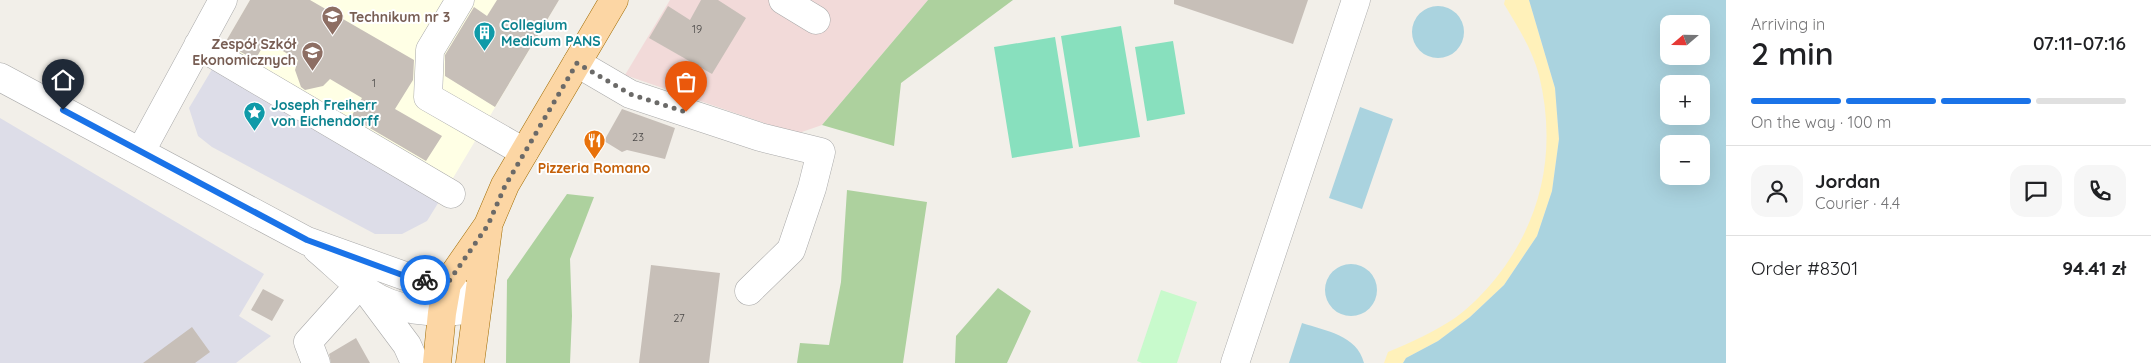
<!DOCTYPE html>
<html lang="en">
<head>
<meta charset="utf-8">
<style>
  body { margin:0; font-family:Quicksand,sans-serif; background:#f6f6f6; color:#202124; height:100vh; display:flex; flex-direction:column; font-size:19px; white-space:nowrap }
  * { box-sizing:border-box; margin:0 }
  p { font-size:16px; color:#757577 }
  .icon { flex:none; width:28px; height:28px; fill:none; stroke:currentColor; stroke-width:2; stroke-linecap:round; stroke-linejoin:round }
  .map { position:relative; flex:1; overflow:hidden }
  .drawer { display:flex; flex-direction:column; background:#fff; width:425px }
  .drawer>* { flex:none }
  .needle { width:32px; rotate:250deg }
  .fabs { position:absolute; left:1660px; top:15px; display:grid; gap:10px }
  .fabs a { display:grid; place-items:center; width:50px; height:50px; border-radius:10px; background:#fff; box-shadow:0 5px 20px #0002; font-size:25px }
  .pin { position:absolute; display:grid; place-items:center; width:42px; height:42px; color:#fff; margin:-51px -21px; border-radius:50% 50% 50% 0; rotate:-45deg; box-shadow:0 0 5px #0007 }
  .pin .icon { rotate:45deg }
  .courier { position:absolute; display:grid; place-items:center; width:50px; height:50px; margin:-25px; border:4px solid #1a73e8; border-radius:50%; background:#fff; color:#222; box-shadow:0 1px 6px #0007 }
  .overview em { font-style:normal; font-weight:600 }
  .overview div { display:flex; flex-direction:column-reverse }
  .overview { display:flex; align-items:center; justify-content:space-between; height:85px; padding:0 25px }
  h1 { font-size:32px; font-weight:600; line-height:38px }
  .bar { display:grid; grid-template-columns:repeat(4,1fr); gap:8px 5px; align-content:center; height:60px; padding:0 25px }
  .bar i { height:6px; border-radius:4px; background:#e0e0e0 }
  .bar .active { background:#1a73e8 }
  .bar p { grid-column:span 4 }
  .line { display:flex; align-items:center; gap:12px; padding:0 25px; border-top:1px solid #e0e0e0 }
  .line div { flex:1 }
  .round { display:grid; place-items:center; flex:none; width:52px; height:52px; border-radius:15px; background:#f6f6f6 }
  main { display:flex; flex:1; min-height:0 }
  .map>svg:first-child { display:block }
  .commercial { fill:#f2dad9 }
  .education { fill:#ffffe5 }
  .forest { fill:#add19e }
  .sand { fill:#fff1ba }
  .park { fill:#c8facc }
  .pitch { fill:#88e0be }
  .plaza { fill:#dddde8 }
  .water { fill:#aad3df; fill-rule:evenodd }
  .building { fill:#c7bfb8 }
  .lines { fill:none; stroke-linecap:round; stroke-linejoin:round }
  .minor-casing { stroke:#a9a9a9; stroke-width:29 }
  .major-casing { stroke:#a06b00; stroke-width:29 }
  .minor { stroke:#fff; stroke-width:28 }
  .major { stroke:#fcd6a4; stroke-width:28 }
  .done { stroke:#6b6a68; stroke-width:5; stroke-dasharray:0 9 }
  .route { stroke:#1a73e8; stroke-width:6 }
  .labels { text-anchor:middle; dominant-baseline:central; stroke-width:4; stroke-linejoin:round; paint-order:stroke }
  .number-label { font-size:11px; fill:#4b4948 }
  .education-label { font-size:14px; font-weight:bold; fill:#785e54; stroke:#fff; text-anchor:start }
  .culture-label { font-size:14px; font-weight:bold; fill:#0d838f; stroke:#fff; text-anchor:start }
  .food-label { font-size:14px; font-weight:bold; fill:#c56008; stroke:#fff }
</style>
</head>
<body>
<main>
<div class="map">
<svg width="1726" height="363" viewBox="0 0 1726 363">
  <rect width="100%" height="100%" fill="#f2efe9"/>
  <!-- commercial -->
  <path class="commercial" d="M670,0H928L822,125L796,134L625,75Z"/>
  <!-- education -->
  <path class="education" d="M250,0H559L440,200L223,47Z"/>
  <!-- forest -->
  <path class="forest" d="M928,0H1013L901,83L894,146L822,125Z
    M847,190L927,202L903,363H797L800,343L829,345L841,282Z
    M567,194L594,197L570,259L572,316L570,363H506L507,280Z
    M998,288L1031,311L1007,363H955L956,336Z"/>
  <!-- sand -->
  <path class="sand" d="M1505,0H1529L1555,88L1559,139L1552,191L1537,236L1504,285L1470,317L1438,341L1406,358L1403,363H1384L1388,352C1412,342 1434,332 1455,318C1470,307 1484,293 1496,278C1543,219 1557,149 1539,75C1532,49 1518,27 1504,4Z"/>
  <!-- park -->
  <path class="park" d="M1161,290L1197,302L1177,363H1142L1137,361Z"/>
  <!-- pitch -->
  <path class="pitch" d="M1121,26L1140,137L1079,147L1061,36Z
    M1055,37L1073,148L1012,158L994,47Z
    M1173,41L1185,114L1147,121L1135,47Z"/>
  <!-- plaza -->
  <path class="plaza" d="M214,66L440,200L427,221L402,234H375L212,147L198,136L189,108Z
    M0,118L264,274L239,316L271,336L236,363H0Z"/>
  <!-- water -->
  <path class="water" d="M1529,0H1726V363H1403L1406,358L1438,341L1470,317L1504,285L1537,236L1552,191L1559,139L1555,88ZM1669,24H1701V56H1669ZM1669,84H1701V116H1669ZM1669,144H1701V176H1669Z
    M1412 32a26 26 0 1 1 52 0a26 26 0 1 1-52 0Z
    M1360,107L1393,119L1362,209L1329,198Z
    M1325 290a26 26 0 1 1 52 0a26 26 0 1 1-52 0Z
    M1302,323C1326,331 1357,335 1364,363H1289Z"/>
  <!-- building -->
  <path class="building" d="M250,0H310L414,60L413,80L395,109L442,136L426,161L351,117L362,98L330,79L323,86L305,90L301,87L295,70L298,60L266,41L255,60L225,43Z
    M497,0H559L495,107L445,76V55L474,7L487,16Z
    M701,0H718L746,18L712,74L649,38L668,6L690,20Z
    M1174,0H1308L1293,44L1174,4Z
    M622,109L675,128L665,159L627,150L622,152L604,141Z
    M651,265L720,273L709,363H639Z
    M263,289L284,300L272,321L251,310Z
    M192,327L210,352L195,363H143Z
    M356,338L370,363H331L329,354Z"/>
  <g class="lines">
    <defs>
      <path id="minor" d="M460,0L430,50L428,97L524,152
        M783,0L816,20
        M198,45L451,194
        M577,63L630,94L760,137L821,152L812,188L791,250L749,291
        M0,77L307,241L405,276L447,284L477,308
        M141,151L223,0
        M317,249C334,263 350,280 368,292C395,311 433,314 465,310
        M369,294L407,345L415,363
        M316,363L308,342L359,285
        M1235,363L1356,0"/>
      <path id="major" d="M437,363L442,313L447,284L488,225L505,185L614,0
        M470,363L488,229"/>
    </defs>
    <!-- minor casing -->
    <use href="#minor" class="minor-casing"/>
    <!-- major casing -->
    <use href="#major" class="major-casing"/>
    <!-- minor -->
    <use href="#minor" class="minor"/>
    <!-- major -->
    <use href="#major" class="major"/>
  </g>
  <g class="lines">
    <!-- done -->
    <path class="done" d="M425,280L447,284L488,225L505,186L577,63L630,94L686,112"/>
    <!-- route -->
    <path class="route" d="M63,110L307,240L405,276L425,280"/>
  </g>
  <!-- icons -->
  <defs>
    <symbol id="school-pin" viewBox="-11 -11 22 30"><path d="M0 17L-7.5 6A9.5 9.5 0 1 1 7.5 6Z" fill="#8d6e63" stroke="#fff"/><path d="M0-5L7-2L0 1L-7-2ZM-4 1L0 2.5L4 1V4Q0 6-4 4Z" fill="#fff"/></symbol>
    <symbol id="building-pin" viewBox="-11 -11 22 30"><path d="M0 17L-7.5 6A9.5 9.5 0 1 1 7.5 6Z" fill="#0f9aa8" stroke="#fff"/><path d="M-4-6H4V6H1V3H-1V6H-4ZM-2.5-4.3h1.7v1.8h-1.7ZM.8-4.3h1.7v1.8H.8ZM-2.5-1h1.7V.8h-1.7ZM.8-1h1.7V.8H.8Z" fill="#fff"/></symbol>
    <symbol id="sight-pin" viewBox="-11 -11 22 30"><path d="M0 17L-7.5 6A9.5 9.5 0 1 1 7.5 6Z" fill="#0f9aa8" stroke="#fff"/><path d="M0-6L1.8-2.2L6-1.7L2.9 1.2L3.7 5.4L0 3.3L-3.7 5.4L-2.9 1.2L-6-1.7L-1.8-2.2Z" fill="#fff"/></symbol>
    <symbol id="restaurant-pin" viewBox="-11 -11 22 30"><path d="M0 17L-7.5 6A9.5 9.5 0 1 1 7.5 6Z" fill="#e8710a" stroke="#fff"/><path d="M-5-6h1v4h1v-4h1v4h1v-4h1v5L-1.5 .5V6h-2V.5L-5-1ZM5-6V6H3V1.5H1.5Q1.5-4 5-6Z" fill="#fff"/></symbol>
  </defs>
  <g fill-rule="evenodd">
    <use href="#school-pin" x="320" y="4" width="25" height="34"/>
    <use href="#building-pin" x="472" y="20" width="25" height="34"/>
    <use href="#school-pin" x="300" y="40" width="25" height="34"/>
    <use href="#sight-pin" x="242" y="100" width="25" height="34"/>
    <use href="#restaurant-pin" x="582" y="128" width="25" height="34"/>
  </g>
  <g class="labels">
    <!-- number labels -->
    <g class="number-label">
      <text x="697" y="29">19</text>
      <text x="374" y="83">1</text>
      <text x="638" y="137">23</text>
      <text x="679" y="318">27</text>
    </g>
    <!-- education labels -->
    <g class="education-label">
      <text x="349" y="17">Technikum nr 3</text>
      <text x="296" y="44" text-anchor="end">Zespół Szkół<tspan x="296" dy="16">Ekonomicznych</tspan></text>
    </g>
    <!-- culture labels -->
    <g class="culture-label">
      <text x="501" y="25">Collegium<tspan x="501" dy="16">Medicum PANS</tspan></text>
      <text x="271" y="105">Joseph Freiherr<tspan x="271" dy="16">von Eichendorff</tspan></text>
    </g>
    <!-- food labels -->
    <g class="food-label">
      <text x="594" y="168">Pizzeria Romano</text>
    </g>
  </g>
</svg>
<div class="fabs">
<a><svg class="needle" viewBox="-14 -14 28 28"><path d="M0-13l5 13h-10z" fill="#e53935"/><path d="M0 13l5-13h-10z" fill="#757577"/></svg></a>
<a>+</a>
<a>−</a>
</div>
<div class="pin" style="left:686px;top:112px;background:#ea580c"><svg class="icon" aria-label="bag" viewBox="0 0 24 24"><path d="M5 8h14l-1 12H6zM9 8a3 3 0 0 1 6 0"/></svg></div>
<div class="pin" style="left:63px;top:110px;background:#1f2937"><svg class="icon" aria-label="home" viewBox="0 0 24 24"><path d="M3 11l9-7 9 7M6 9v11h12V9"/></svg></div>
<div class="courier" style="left:425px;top:280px"><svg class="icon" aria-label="bike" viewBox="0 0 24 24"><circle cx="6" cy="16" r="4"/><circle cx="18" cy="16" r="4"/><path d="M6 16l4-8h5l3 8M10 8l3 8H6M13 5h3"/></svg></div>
</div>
<section class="drawer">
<div class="overview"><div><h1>2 min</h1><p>Arriving in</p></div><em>07:11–07:16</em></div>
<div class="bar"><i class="active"></i><i class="active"></i><i class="active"></i><i></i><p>On the way · 100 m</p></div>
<div class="line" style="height:90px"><a class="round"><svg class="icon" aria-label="person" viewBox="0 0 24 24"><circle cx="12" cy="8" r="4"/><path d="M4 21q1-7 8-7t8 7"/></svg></a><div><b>Jordan</b><p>Courier · 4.4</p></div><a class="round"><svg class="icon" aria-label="chat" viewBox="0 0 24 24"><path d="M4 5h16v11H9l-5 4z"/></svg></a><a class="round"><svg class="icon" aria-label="phone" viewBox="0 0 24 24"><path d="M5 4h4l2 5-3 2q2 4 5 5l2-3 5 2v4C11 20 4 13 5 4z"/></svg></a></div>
<div class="line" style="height:65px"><div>Order #8301</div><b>94.41 zł</b></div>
</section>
</main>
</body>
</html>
